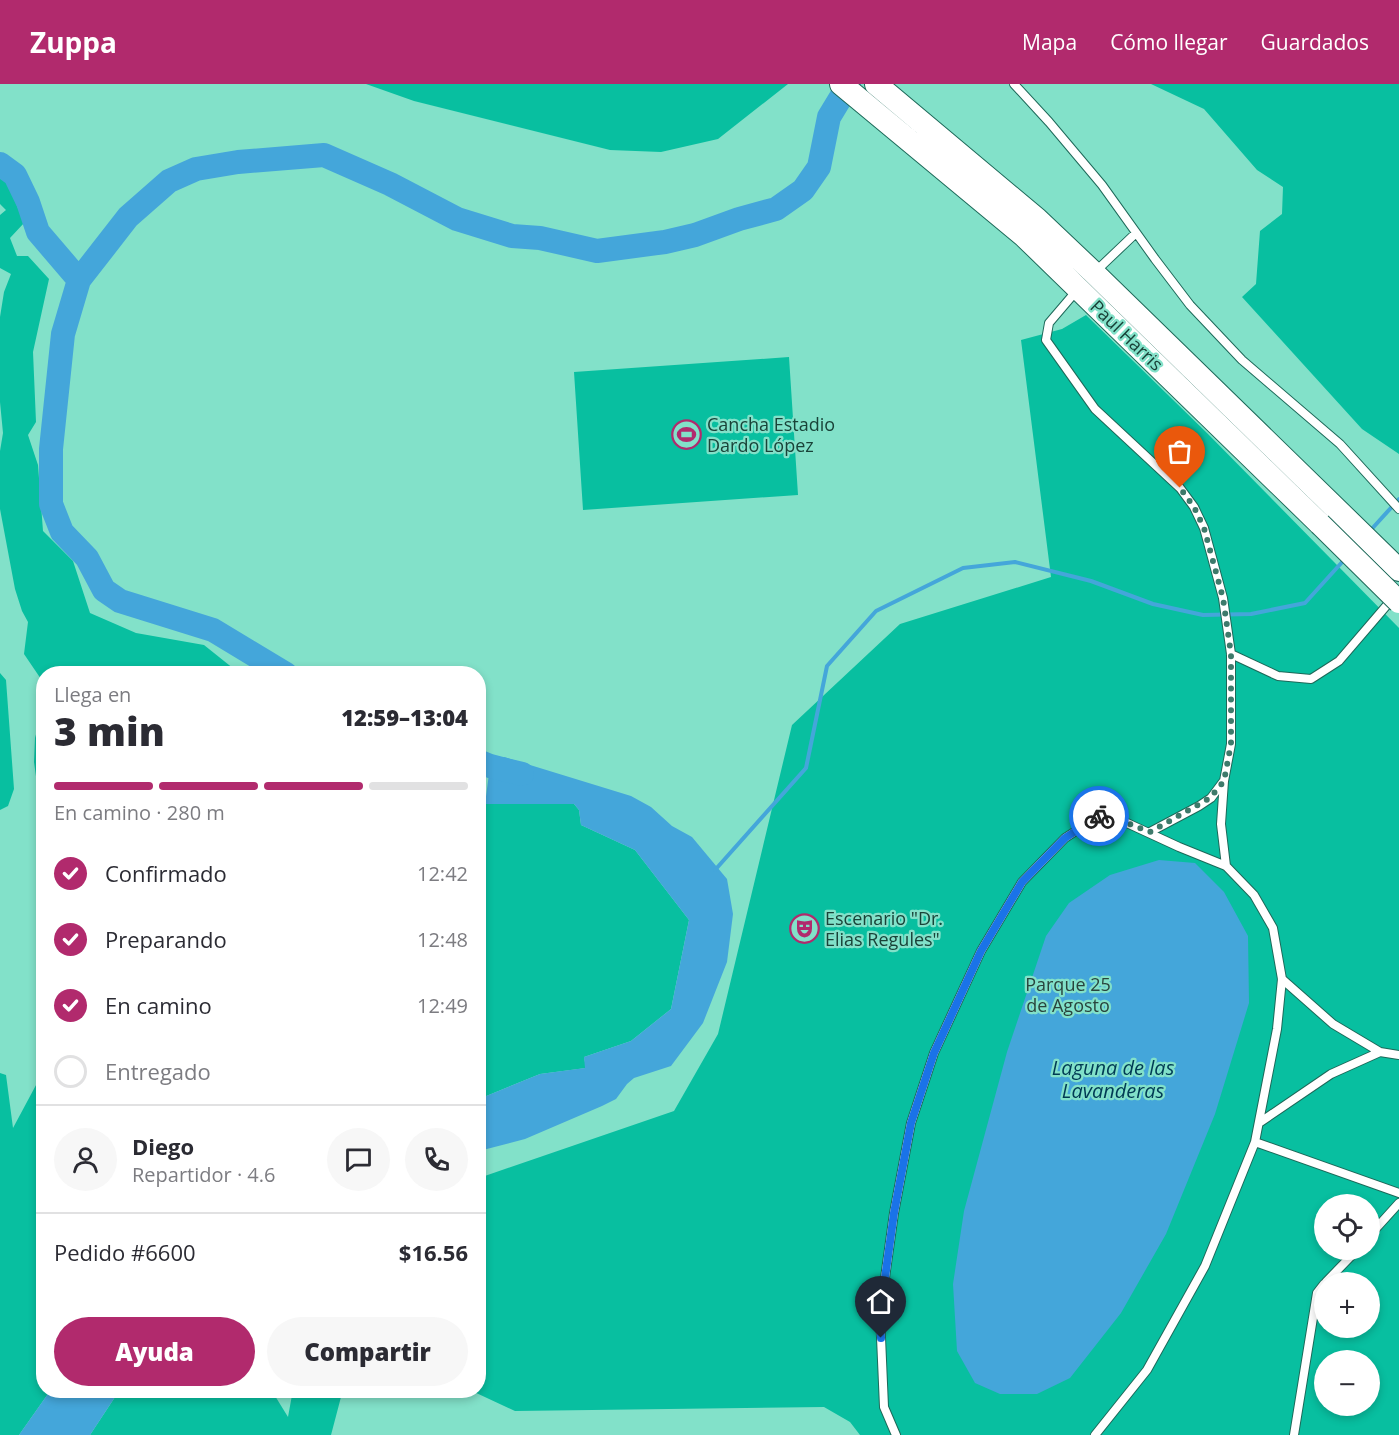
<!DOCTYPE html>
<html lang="es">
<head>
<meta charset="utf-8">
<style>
  body { margin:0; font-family:"Open Sans",sans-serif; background:#f7f7f7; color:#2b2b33; height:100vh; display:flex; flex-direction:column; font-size:22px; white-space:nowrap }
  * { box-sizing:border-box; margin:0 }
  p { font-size:20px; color:#7c7c81 }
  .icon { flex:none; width:33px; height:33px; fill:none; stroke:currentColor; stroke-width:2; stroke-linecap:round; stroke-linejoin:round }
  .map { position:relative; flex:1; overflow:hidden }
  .side { position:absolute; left:36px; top:582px; width:450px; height:732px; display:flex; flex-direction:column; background:#fff; border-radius:24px; box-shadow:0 3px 9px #0003 }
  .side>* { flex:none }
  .fabs { position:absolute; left:1314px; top:1110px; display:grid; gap:12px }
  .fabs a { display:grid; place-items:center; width:66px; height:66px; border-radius:50%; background:#fff; box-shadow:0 3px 9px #0003; font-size:30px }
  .pin { position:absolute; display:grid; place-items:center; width:51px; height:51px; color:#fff; margin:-62px -26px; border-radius:50% 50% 50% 0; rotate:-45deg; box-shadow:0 0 6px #0007 }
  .pin .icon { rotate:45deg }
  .courier { position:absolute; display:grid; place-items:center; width:60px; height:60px; margin:-30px; border:4px solid #1a73e8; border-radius:50%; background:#fff; color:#222; box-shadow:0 2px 8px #0007 }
  .headline em { font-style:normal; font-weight:800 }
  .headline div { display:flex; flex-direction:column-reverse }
  .headline { display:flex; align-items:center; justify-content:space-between; height:102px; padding:0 18px }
  h1 { font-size:39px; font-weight:800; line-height:45px }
  .bar { display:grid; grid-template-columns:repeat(4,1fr); gap:9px 6px; align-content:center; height:72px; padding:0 18px }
  .bar i { height:8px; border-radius:4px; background:#e1e1e2 }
  .bar .active { background:#b12a6d }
  .bar p { grid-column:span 4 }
  .line { display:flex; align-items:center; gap:15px; padding:0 18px; border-top:2px solid #e1e1e2 }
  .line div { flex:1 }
  .round { display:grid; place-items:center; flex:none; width:63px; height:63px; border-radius:32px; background:#f7f7f7 }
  ol { padding:0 18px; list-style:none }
  li { display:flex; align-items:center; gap:18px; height:66px }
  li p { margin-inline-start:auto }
  li .icon { padding:6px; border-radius:50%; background:#b12a6d; color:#fff; stroke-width:4 }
  li:last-child { color:#7c7c81 }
  li i { width:33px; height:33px; border:3px solid #e1e1e2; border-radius:50% }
  .button { display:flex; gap:12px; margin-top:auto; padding:12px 18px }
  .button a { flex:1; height:69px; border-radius:36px; background:#b12a6d; color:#fff; font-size:24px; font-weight:800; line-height:69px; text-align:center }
  .button a+a { background:#f7f7f7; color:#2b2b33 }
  header { display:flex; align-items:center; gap:36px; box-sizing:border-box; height:84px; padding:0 30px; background:#b12a6d; color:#fff }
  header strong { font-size:28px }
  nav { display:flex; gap:33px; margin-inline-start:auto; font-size:21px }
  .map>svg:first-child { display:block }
  .green { fill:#08bfa0; fill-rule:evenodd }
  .water { fill:#44a6da }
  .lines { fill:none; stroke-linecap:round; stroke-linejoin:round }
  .stream { stroke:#44a6da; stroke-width:4 }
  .river { stroke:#44a6da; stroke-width:24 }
  .service-casing { stroke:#1d6959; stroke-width:10 }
  .secondary-casing { stroke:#1d6959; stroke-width:24 }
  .service { stroke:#fff; stroke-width:8 }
  .secondary { stroke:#fff; stroke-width:22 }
  .secondary-bridge-casing { stroke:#1d6959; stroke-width:24; stroke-linecap:butt }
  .secondary-bridge { stroke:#fff; stroke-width:22 }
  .done { stroke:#3e7a6b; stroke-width:6; stroke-dasharray:0 10.8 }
  .route { stroke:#1a73e8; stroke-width:8 }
  .labels { text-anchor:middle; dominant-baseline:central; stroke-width:4.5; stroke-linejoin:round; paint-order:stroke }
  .street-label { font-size:18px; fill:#194238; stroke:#82e1c9 }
  .poi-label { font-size:18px; fill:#194238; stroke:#82e1c9; text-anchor:start }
  .park-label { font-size:18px; fill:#29443d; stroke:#82e1c9 }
  .water-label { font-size:20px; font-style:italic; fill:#003a54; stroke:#82e1c9 }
</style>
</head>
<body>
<header>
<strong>Zuppa</strong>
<nav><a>Mapa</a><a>Cómo llegar</a><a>Guardados</a></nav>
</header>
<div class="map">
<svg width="1399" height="1351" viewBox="0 0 1399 1351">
  <rect width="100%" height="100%" fill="#82e1c9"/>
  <!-- green -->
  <path class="green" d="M366,0H788L718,55L661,68L610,66L414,17Z
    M1151,0H1399V370L1362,345L1242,213L1256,200L1260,147L1282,130L1283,103L1257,86L1204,25Z
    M0,92L7,97L24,139L10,154L17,172H28L49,195L33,268L36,338L28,351L38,381L43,447L73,477L90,529L136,549L204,561L239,589L44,590L43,598L24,570L28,538L22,527L15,505L0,425V367L3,349L0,318V233L4,208L11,190L0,184V131L6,126L0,120Z
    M1086,231L1207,349L1399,544V1351H860L850,1338L824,1323L515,1327L472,1307L478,1306L479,1094L674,1027L718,950L792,641L900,540L1051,493L1021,256L1062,245ZM1324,1120H1370V1166H1324ZM1324,1198H1370V1244H1324ZM1324,1276H1370V1322H1324Z
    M789,273L798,411L583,426L574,288Z
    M0,589L6,596L14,705L8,722L0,726Z
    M43,624V743L34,678L35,654Z
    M479,718L485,720H574L579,726L581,741L635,766L689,836L671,925L631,957L584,973L586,984L540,990L479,1015Z
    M43,988L44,1306L50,1307L19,1351H0V989L6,991L13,1044Z
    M119,1307H272L288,1333L292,1311L341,1313L331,1351H90Z"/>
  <!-- water -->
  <path class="water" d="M504,673L631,712L651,723L672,742L692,753L727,795L733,830L727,878L703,939L671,982L634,994L627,1000L616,1015L602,1022L525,1055L479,1067V1015L540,990L585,984L584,973L631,957L671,925L689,836L635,766L581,741L579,726L574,720H485L490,682Z
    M1159,776L1195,779L1224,808L1248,852L1249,919L1215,1030L1166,1150L1121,1229L1070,1294L1037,1310H1000L975,1299L957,1267L953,1200L964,1127L1007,968L1046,852L1069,819L1110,791Z
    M50,1307V1306L119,1307L90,1351H19Z"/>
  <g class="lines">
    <!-- stream -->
    <path class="stream" d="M1369,448L1399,415
      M715,786L806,684L827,582L876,527L963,484L1015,478L1091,497L1153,520L1203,531L1251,530L1305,519L1344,476"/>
    <!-- river -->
    <path class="river" d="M0,80L15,91L28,118L38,148L79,196
      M286,590L213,546L120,517L104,506L87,474L62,448L51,420V365L63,250L79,196L128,133L169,97L196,85L238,78L324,71L390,100L457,135L512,152L540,154L597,167L665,158L695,151L739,135L776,125L803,106L819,83L829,33L849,0
      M478,677L490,682L522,690"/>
    <defs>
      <path id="service" d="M1014,0L1049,38L1102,101L1155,175L1190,221L1242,276L1340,360L1399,425
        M1095,188L1136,149
        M1078,205L1049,239L1046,256L1095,325L1180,404L1194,423L1204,444L1223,514L1231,570V660L1224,697L1221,740L1226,782
        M1231,570L1278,592L1311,595L1339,577L1393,514
        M1150,748L1199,722L1211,714L1223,698
        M1282,895L1333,940L1380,968
        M1259,1039L1331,990L1380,968L1399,971
        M1255,1058L1399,1109
        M1370,1151L1399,1119
        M1326,1198L1357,1166
        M896,1351L884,1323L880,1230L894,1129L911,1039L934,969L981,867L1022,798L1065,754L1099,732L1127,739L1179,763L1226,782L1254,811L1273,844L1282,895L1277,945L1255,1058L1205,1182L1147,1286L1095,1351
        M1294,1351L1317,1209L1324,1200"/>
      <path id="secondary" d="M841,0L1024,152L1320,440
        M876,0L1037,135L1094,189L1399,486"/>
    </defs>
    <!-- service casing -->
    <use href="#service" class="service-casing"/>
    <!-- secondary casing -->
    <use href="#secondary" class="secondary-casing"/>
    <!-- service -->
    <use href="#service" class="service"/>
    <!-- secondary -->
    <use href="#secondary" class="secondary"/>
    <defs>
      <path id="secondary-bridge" d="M1320,440L1399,518"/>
    </defs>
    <!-- secondary-bridge casing -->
    <use href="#secondary-bridge" class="secondary-bridge-casing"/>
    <!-- secondary-bridge -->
    <use href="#secondary-bridge" class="secondary-bridge"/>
  </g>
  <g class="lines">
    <!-- done -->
    <path class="done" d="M1099,732L1127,739L1150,748L1210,714L1224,697L1231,660V570L1223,514L1204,444L1194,423L1180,404"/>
    <!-- route -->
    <path class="route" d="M881,1254L880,1230L894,1129L911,1039L934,969L981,867L1022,798L1065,754L1099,732"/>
  </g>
  <!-- icons -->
  <defs>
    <symbol id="stadium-ring" viewBox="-11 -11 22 22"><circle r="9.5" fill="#82e1c9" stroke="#b12a6d" stroke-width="1.5"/><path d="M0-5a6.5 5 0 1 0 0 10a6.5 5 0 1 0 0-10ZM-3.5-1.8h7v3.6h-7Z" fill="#b12a6d"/></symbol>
    <symbol id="theatre-ring" viewBox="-11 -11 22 22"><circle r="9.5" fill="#82e1c9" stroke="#b12a6d" stroke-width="1.5"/><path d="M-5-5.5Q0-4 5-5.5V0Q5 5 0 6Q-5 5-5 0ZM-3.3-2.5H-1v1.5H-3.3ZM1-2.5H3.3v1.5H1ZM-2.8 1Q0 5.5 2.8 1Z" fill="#b12a6d"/></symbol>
  </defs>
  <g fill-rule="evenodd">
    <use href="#stadium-ring" x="670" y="334" width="33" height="33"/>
    <use href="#theatre-ring" x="788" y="828" width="33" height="33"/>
  </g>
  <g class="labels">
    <!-- street labels -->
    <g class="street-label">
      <text transform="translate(1127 251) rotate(44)">Paul Harris</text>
    </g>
    <!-- poi labels -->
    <g class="poi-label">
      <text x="707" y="340">Cancha Estadio<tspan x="707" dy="21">Dardo López</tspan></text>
      <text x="825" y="834">Escenario "Dr.<tspan x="825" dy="21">Elias Regules"</tspan></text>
    </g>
    <!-- park labels -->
    <g class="park-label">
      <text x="1068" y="900">Parque 25<tspan x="1068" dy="21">de Agosto</tspan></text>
    </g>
    <!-- water labels -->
    <g class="water-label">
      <text x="1113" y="983">Laguna de las<tspan x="1113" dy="23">Lavanderas</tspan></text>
    </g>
  </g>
</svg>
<div class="fabs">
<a><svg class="icon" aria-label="locate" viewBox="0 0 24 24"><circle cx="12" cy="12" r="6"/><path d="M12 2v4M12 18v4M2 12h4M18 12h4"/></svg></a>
<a>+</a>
<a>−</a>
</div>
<div class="pin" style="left:1180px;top:404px;background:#ea580c"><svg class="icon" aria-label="bag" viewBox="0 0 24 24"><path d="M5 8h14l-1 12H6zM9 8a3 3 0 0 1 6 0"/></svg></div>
<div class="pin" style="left:881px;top:1254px;background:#1f2937"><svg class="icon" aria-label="home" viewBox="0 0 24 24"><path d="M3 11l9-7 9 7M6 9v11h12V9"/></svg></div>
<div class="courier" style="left:1099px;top:732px"><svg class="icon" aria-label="bike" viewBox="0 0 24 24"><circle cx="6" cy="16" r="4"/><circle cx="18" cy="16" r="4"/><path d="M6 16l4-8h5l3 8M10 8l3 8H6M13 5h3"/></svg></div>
<section class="side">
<div class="headline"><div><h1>3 min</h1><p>Llega en</p></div><em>12:59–13:04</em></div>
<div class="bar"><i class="active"></i><i class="active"></i><i class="active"></i><i></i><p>En camino · 280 m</p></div>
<ol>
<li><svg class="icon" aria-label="check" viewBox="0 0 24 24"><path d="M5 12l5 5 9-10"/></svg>Confirmado<p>12:42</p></li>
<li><svg class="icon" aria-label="check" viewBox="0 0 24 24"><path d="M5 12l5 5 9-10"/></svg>Preparando<p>12:48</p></li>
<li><svg class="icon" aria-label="check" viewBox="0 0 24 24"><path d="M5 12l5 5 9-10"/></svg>En camino<p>12:49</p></li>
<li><i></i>Entregado</li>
</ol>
<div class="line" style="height:108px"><a class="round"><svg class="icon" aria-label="person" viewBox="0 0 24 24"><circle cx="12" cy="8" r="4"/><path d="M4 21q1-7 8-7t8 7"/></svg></a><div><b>Diego</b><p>Repartidor · 4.6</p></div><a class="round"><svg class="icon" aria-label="chat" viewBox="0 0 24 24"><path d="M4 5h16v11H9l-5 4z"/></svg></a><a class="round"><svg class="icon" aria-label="phone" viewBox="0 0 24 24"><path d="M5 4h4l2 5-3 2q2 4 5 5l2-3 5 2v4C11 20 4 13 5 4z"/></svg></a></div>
<div class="line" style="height:78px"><div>Pedido #6600</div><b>$16.56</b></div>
<div class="button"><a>Ayuda</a><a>Compartir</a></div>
</section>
</div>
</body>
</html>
